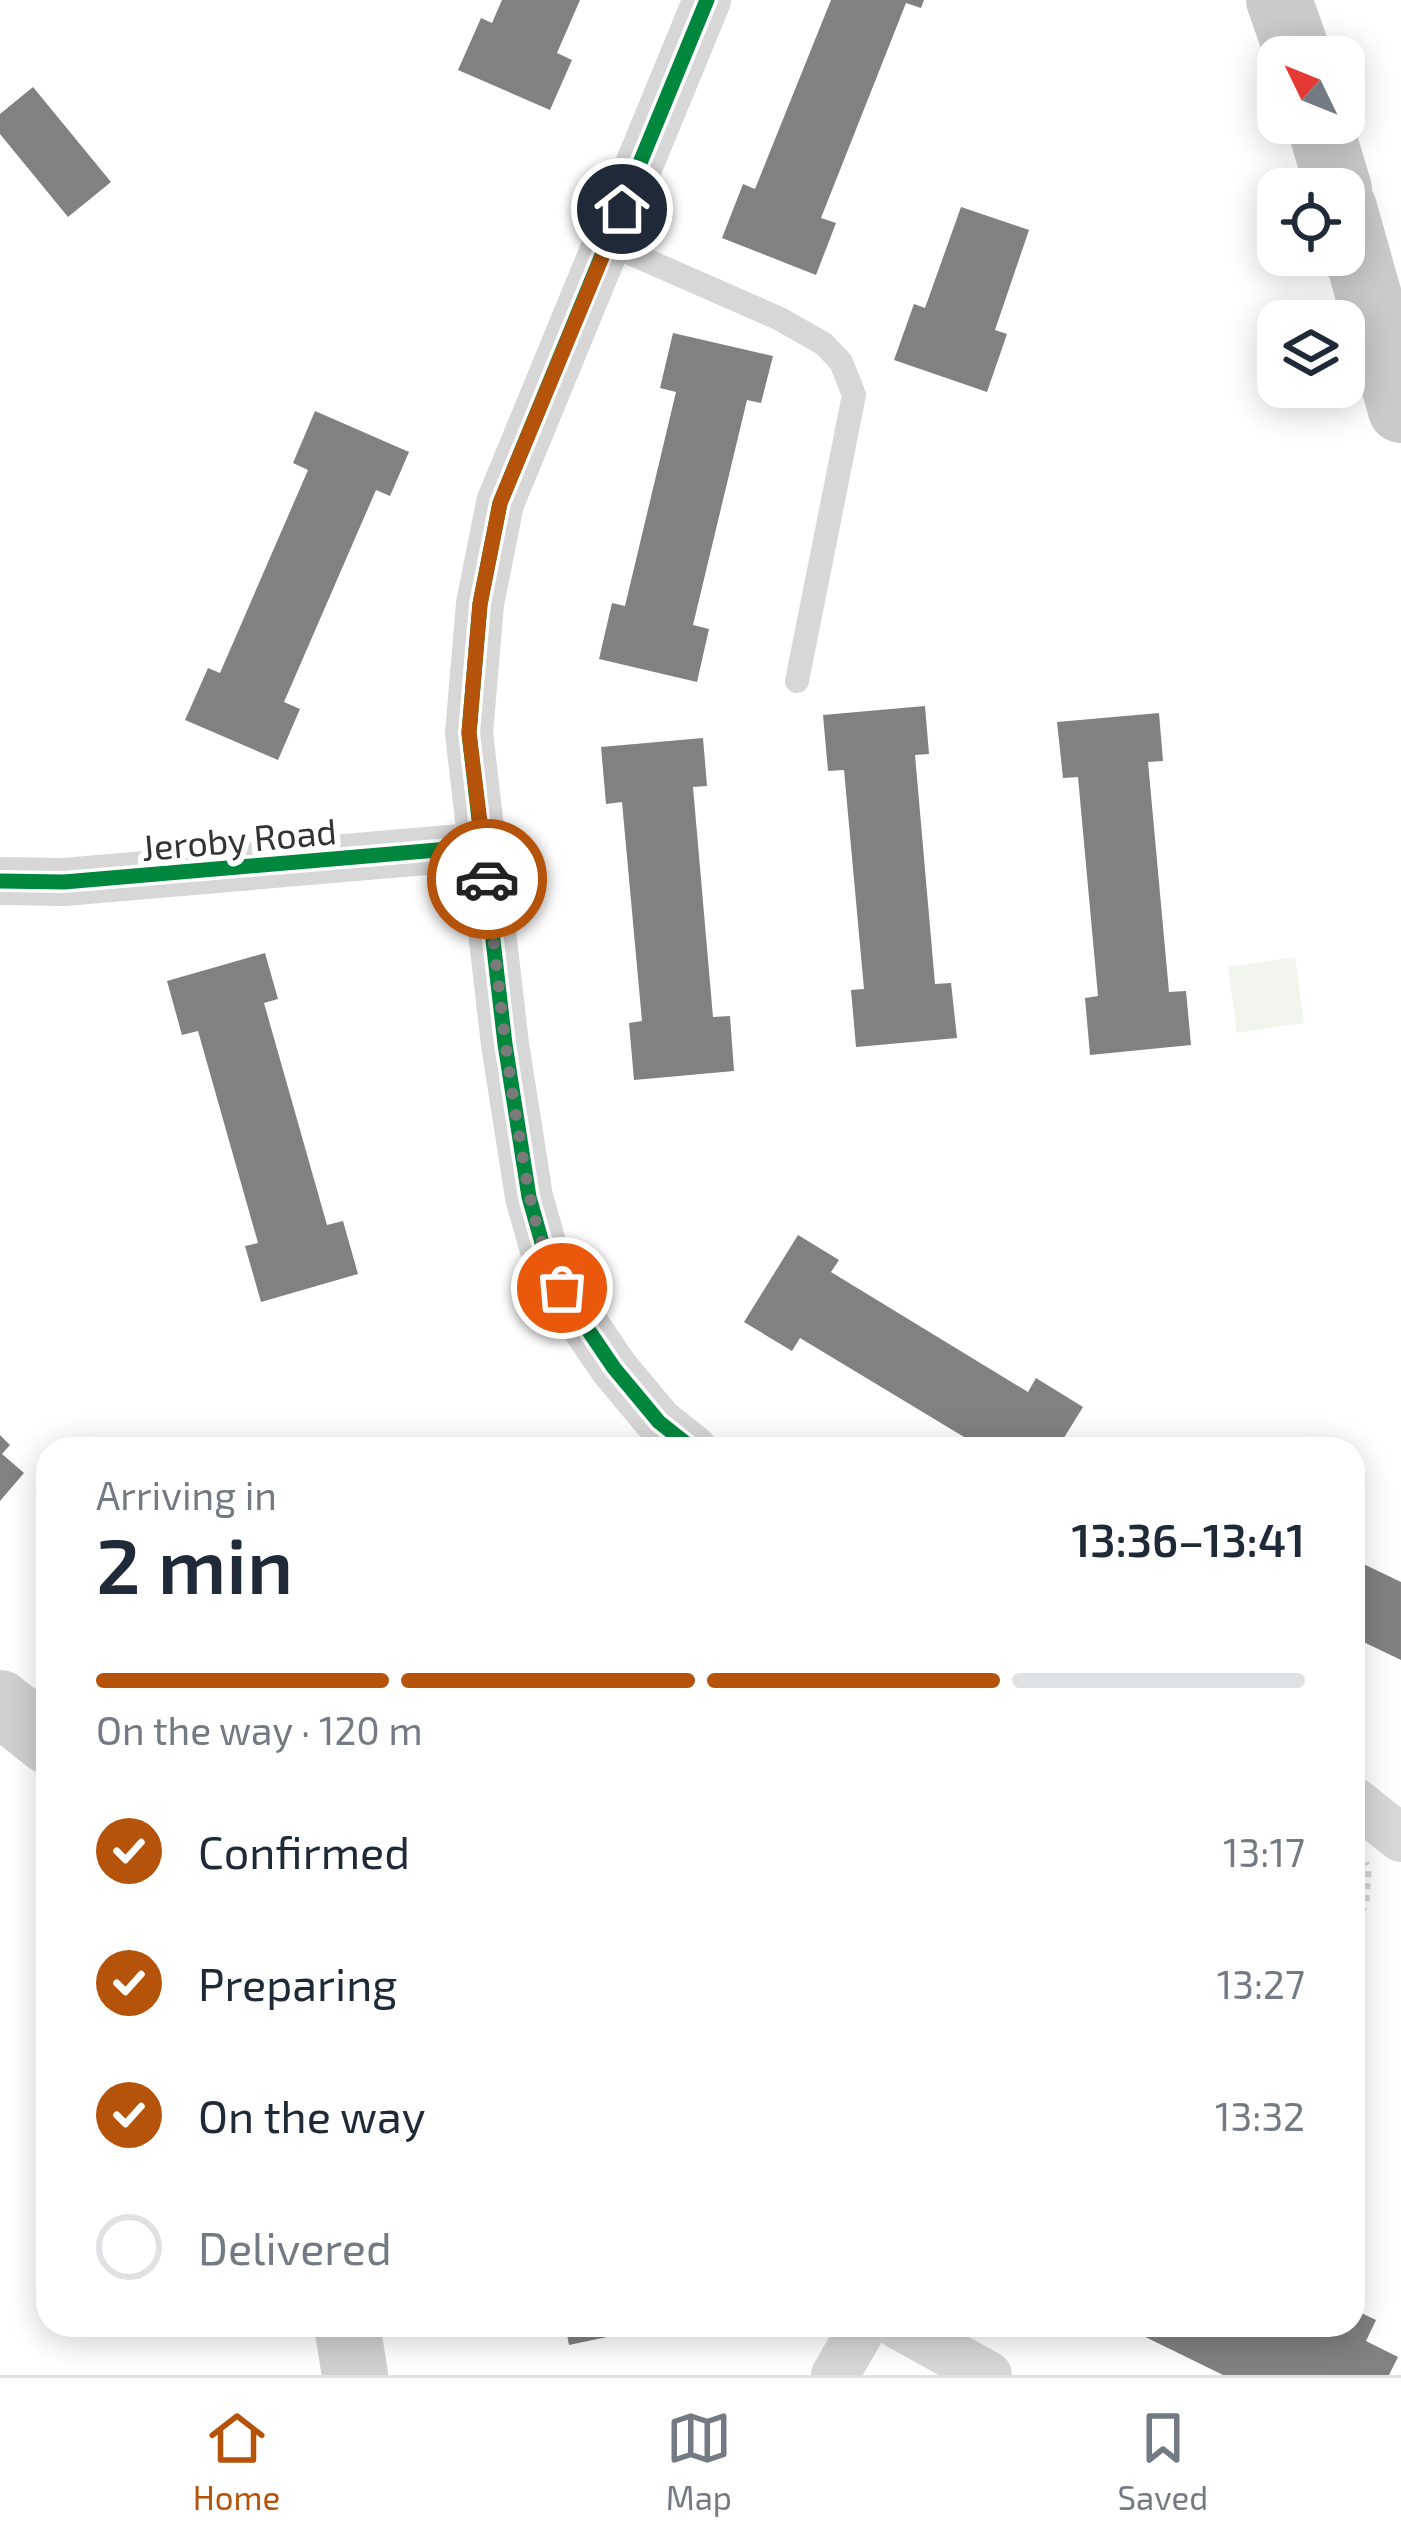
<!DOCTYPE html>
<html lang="en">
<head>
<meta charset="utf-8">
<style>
  body { margin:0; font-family:"Exo 2",sans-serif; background:#f6f6f7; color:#1f2937; height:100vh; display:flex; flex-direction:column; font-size:45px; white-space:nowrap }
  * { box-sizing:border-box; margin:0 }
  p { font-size:39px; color:#747a83 }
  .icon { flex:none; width:66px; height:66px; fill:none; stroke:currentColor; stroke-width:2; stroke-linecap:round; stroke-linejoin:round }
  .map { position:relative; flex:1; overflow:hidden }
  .sheet { position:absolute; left:36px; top:1437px; width:1329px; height:900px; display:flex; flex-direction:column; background:#fff; border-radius:36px; box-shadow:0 6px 30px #0003 }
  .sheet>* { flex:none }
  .needle { width:78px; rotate:313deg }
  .controls { position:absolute; left:1257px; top:36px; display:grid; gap:24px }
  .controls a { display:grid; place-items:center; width:108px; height:108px; border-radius:24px; background:#fff; box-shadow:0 6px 30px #0003; font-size:60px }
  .pin { position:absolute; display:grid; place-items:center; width:102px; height:102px; color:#fff; margin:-51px; border:6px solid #fff; border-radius:50%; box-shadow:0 3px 12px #0007 }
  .courier { position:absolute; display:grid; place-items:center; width:120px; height:120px; margin:-60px; border:9px solid #b45309; border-radius:50%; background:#fff; color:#222; box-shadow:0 3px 15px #0007 }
  .headline em { font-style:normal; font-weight:600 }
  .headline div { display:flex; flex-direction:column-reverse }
  .headline { display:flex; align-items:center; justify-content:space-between; height:204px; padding:0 60px }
  h1 { font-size:78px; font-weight:600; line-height:90px }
  .bar { display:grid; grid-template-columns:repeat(4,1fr); gap:18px 12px; align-content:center; height:144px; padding:0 60px }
  .bar i { height:15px; border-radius:9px; background:#e0e1e3 }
  .bar .active { background:#b45309 }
  .bar p { grid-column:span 4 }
  ol { padding:0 60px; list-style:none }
  li { display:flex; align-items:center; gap:36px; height:132px }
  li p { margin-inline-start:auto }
  li .icon { padding:12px; border-radius:50%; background:#b45309; color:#fff; stroke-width:4 }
  li:last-child { color:#747a83 }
  li i { width:66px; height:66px; border:6px solid #e0e1e3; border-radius:50% }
  .tab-bar { display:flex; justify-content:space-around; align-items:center; height:168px; border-top:3px solid #e0e1e3; background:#fff; font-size:33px; color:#747a83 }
  .tab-bar a { display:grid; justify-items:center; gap:6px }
  .tab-bar .active { color:#b45309 }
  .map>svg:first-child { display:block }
  .green { fill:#f1f5ed }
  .building { fill:#818181 }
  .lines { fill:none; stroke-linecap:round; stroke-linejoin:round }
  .path { stroke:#d6d6d6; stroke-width:8; stroke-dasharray:6 6; stroke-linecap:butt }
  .lane { stroke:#d7d7d7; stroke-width:24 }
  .street { stroke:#d7d7d7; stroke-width:48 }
  .secondary { stroke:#d0d0d0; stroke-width:66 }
  .primary { stroke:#cacaca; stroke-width:66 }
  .cycleway-casing { stroke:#fff; stroke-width:22 }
  .cycleway { stroke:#00873e; stroke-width:15 }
  .done { stroke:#7a7a7a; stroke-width:12; stroke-dasharray:0 21.6 }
  .route { stroke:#b45309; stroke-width:15 }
  .labels { text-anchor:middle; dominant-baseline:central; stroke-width:12; stroke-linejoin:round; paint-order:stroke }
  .street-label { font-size:36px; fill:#333; stroke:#fff }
</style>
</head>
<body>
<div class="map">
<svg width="1401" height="2375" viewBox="0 0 1401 2375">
  <rect width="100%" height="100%" fill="#fff"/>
  <!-- green -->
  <path class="green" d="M1295,957L1304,1023L1237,1033L1228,967Z"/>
  <!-- building -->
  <path class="building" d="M502,0H580L557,53L572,60L550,110L458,70L481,18L492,23Z
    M831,0H924L921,8L906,3L821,218L836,223L816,275L722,238L743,184L755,189Z
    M33,87L111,182L68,217L0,134V114Z
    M961,207L1029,230L995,330L1007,334L987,392L894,360L914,304L925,308Z
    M673,333L773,356L761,403L747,400L693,625L709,629L697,682L599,659L612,603L625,606L676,392L660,388Z
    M315,411L409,452L390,496L376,490L284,702L300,709L278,760L185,720L208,668L220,673L308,470L293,463Z
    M925,706L929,754L915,755L935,984L951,983L957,1038L856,1047L851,990L864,989L844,770L828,771L823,715Z
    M1159,713L1163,761L1148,762L1169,992L1186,991L1191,1045L1090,1055L1085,998L1098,996L1078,777L1063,778L1057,722Z
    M703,738L707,786L693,787L713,1017L730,1016L734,1071L634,1080L629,1023L642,1021L622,802L606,804L601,747Z
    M265,953L278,999L264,1003L327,1225L343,1221L358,1274L261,1302L245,1246L258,1243L198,1031L182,1035L167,981Z
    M798,1235L839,1260L831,1272L1028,1392L1036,1378L1083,1407L1057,1449H984L800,1338L792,1351L744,1322Z
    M0,1435L10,1445L2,1454L24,1473L0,1501Z
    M1353,1559L1401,1582V1660L1353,1637Z
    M1353,2309L1376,2320L1366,2341L1398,2357L1389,2375H1223L1121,2325H1353Z
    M565,2325H655V2327L569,2345Z"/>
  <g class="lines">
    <!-- path -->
    <path class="path" d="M1353,1921L1365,1905L1368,1868L1365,1863"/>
    <!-- lane -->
    <path class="lane" d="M607,243L780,319L824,344L841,362L854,395L797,681"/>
    <!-- street -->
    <path class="street" d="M0,881L64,882L484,846
      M693,1449L659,1422L614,1368L576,1312L548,1264L529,1197L505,1044L469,733L480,604L500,503L707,0
      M1353,1800L1401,1838
      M898,2325L988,2375
      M835,2375L864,2325"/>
    <!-- secondary -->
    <path class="secondary" d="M0,1703L48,1741
      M347,2325L355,2375"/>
    <!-- primary -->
    <path class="primary" d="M1279,0L1299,57
      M1319,123L1339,189
      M1344,208L1401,410"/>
    <defs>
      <path id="cycleway" d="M0,881L64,882L484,846
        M693,1449L659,1422L614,1368L576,1312L548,1264L529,1197L505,1044L469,733L480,604L500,503L707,0"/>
    </defs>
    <!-- cycleway casing -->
    <use href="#cycleway" class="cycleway-casing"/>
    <!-- cycleway -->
    <use href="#cycleway" class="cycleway"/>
  </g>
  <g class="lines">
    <!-- done -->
    <path class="done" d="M487,879C496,962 504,1045 518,1128C527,1183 534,1239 562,1288"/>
    <!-- route -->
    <path class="route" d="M487,879L469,733L480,604L500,503L622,209"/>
  </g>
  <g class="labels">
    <!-- street labels -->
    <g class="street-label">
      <text transform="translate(239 838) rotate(-5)">Jeroby Road</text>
    </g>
  </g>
</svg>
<div class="controls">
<a><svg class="needle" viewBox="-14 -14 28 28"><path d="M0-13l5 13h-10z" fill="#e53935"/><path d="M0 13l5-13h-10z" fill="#747a83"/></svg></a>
<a><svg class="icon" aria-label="locate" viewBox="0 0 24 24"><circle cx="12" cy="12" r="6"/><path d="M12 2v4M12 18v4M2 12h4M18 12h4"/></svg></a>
<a><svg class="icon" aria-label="layers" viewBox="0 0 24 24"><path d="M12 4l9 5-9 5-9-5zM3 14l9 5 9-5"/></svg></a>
</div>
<div class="pin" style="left:562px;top:1288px;background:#ea580c"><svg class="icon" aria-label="bag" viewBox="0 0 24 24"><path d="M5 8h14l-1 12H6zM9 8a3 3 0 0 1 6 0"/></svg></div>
<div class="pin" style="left:622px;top:209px;background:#1f2937"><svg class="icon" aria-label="home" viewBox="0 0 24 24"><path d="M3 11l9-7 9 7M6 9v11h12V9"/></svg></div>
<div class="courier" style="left:487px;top:879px"><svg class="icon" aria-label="car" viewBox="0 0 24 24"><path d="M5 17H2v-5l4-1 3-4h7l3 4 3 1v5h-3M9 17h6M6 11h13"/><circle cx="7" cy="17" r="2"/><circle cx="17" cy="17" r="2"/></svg></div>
<section class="sheet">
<div class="headline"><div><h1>2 min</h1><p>Arriving in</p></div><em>13:36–13:41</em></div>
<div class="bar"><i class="active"></i><i class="active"></i><i class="active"></i><i></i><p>On the way · 120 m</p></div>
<ol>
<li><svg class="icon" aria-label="check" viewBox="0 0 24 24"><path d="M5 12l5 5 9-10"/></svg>Confirmed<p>13:17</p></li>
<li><svg class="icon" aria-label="check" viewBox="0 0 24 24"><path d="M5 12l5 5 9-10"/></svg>Preparing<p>13:27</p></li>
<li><svg class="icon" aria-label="check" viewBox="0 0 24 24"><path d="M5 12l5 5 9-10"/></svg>On the way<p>13:32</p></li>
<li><i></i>Delivered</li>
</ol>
</section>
</div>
<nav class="tab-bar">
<a class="active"><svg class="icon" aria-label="home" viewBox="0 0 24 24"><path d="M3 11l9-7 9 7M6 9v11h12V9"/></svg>Home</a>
<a><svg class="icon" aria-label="map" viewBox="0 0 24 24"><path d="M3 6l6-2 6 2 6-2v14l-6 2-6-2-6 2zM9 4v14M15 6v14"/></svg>Map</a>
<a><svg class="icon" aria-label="saved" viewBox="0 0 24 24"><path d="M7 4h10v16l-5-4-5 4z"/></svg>Saved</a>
</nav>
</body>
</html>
